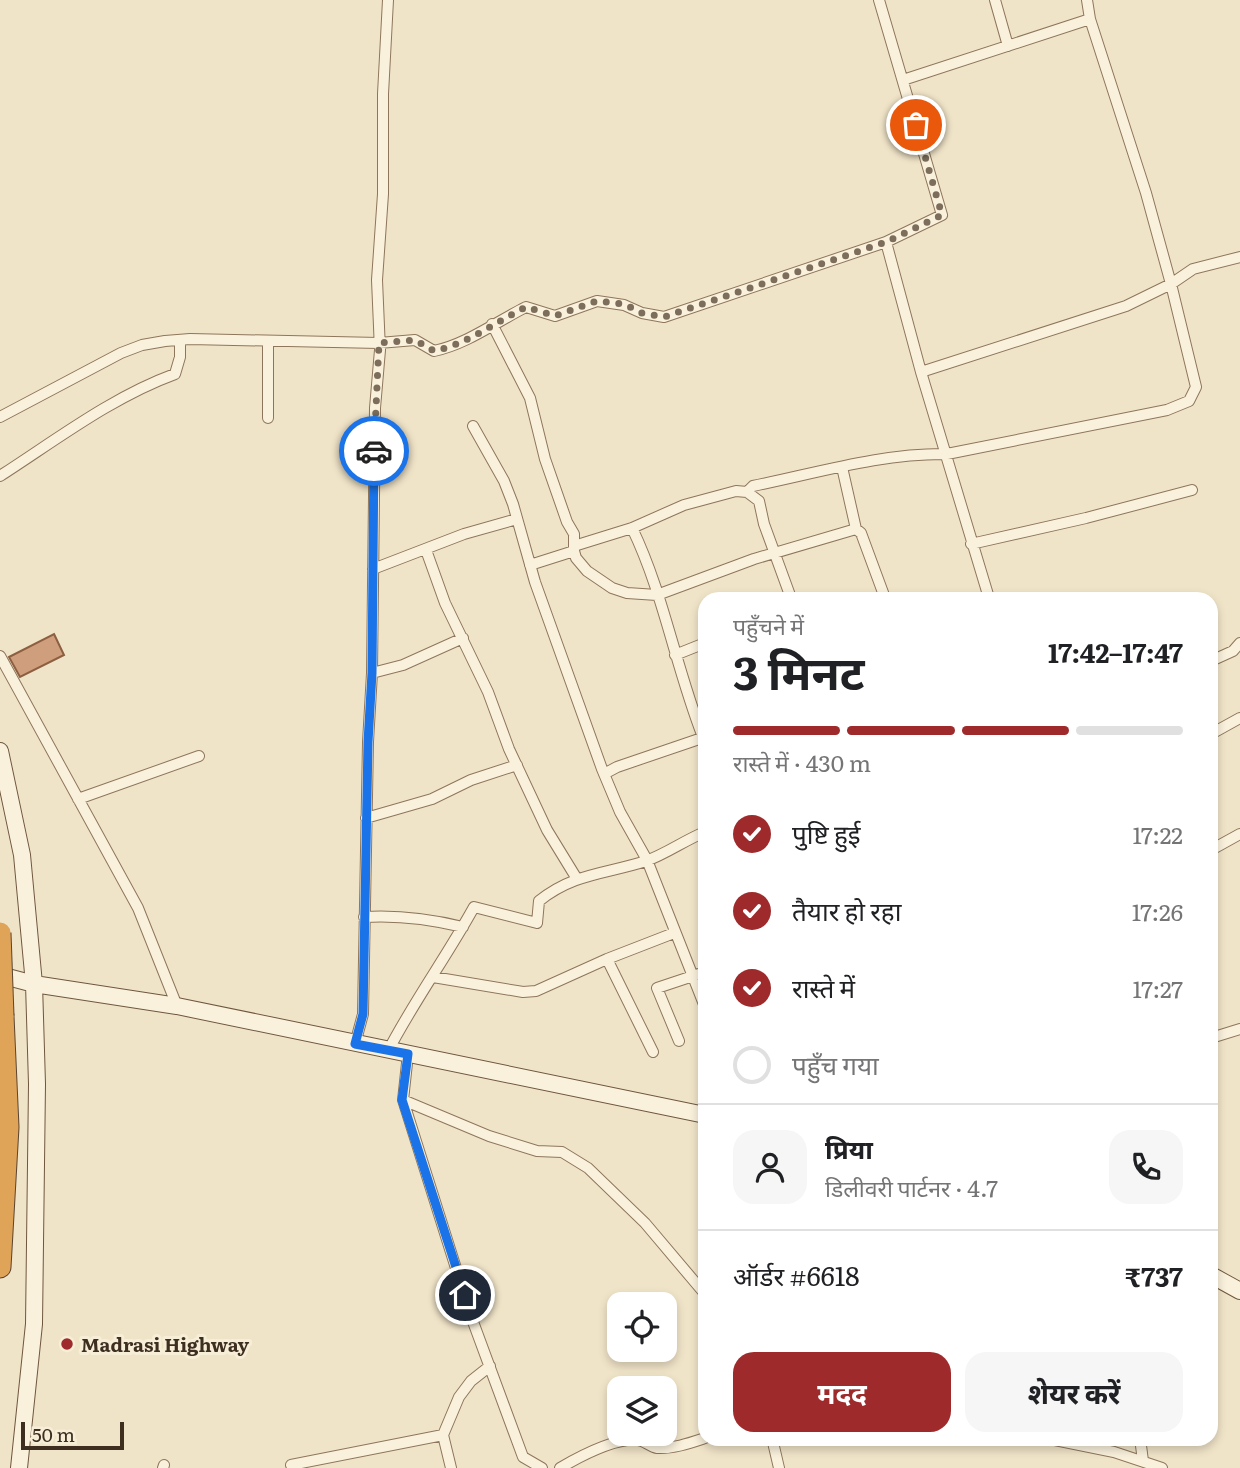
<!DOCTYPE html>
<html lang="hi">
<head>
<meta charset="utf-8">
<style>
  body { margin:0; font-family:Literata,"Noto Sans Devanagari",serif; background:#f6f6f6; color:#202124; height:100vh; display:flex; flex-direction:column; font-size:26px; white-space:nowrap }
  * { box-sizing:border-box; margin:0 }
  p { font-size:23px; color:#757577 }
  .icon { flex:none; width:38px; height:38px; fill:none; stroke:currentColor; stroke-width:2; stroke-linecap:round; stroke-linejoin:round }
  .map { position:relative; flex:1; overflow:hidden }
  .details { position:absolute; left:698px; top:592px; width:520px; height:854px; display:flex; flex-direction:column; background:#fff; border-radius:21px; box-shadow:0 4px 10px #0003 }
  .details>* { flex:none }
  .tools { position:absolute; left:607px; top:1292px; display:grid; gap:14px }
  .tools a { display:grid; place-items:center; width:70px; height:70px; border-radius:14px; background:#fff; box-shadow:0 4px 10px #0003; font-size:35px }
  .scale { position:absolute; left:21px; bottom:18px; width:103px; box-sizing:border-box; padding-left:7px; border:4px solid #3d2e20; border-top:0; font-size:19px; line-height:24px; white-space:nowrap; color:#3d2e20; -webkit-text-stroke:5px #f7eed8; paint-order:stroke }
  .pin { position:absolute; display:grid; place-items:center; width:60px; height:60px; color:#fff; margin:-30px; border:4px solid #fff; border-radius:50%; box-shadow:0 2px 7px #0007 }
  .courier { position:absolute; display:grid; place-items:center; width:70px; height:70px; margin:-35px; border:5px solid #1a73e8; border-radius:50%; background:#fff; color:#222; box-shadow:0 2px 9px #0007 }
  .summary em { font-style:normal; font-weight:700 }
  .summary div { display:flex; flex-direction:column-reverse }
  .summary { display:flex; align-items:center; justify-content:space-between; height:119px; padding:0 35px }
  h1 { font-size:46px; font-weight:700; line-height:52px }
  .bar { display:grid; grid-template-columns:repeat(4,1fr); gap:10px 7px; align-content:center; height:84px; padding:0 35px }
  .bar i { height:9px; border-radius:5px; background:#e0e0e0 }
  .bar .on { background:#9e2a2b }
  .bar p { grid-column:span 4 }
  .line { display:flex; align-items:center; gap:18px; padding:0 35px; border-top:2px solid #e0e0e0 }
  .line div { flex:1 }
  .round { display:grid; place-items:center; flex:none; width:74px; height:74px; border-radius:21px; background:#f6f6f6 }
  ol { padding:0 35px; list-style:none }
  li { display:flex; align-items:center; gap:21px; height:77px }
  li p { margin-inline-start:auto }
  li .icon { padding:7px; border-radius:50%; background:#9e2a2b; color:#fff; stroke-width:4 }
  li:last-child { color:#757577 }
  li i { width:38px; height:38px; border:4px solid #e0e0e0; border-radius:50% }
  .cta { display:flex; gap:14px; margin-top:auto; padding:14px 35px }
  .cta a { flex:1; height:80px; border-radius:21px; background:#9e2a2b; color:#fff; font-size:28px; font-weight:700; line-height:80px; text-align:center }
  .cta a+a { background:#f6f6f6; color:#202124 }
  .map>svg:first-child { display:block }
  .building { fill:#cf9f7d; stroke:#8d5f41; stroke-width:2 }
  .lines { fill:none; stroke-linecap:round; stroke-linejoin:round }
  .street-casing { stroke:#8d765c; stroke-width:12 }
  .secondary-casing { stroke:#6f573f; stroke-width:18 }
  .highway-casing { stroke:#5b4430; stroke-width:23 }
  .street { stroke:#faf1dc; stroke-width:10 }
  .secondary { stroke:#faf1dc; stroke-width:16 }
  .highway { stroke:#e0a458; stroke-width:21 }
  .highway-bridge-casing { stroke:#5b4430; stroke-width:23; stroke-linecap:butt }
  .highway-bridge { stroke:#e0a458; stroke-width:21 }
  .done { stroke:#7c6e5b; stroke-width:7; stroke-dasharray:0 12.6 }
  .route { stroke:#1a73e8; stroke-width:9 }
  .poi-dot { fill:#9e2a2b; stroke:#f7eed8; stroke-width:2.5 }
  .labels { text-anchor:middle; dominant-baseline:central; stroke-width:6; stroke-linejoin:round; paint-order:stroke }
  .poi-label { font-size:19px; font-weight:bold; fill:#3d2e20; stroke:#f7eed8; text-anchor:start }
</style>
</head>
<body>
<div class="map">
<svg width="1240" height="1468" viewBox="0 0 1240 1468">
  <rect width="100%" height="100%" fill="#f0e4c8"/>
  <!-- building -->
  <path class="building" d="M54,634L64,655L20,677L9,657Z"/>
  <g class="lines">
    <defs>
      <path id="street" d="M995,0L1008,46
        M903,80L1090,19
        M886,242L921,372L989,598
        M492,324L530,398L545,459L567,522L574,534V551L576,558L587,571L612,588L627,593L657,595L754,559L856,529
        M268,342V418
        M921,372L1126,306L1171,284L1193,269L1240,257
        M0,417L121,353L142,345L165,341L190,339L379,343L415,340L434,351C467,344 496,322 526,307L555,316L597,301L624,305L642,313L664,317L886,242L942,215L879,0
        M473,426L504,481L513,504L535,582L602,769L620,812L647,860L705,1007
        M842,467L856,529L861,533L885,598
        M0,476C56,440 112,397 175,374L180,357V341
        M747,492L753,486C817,473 882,453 947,454L1167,410L1189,401L1196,387L1171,284L1146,193L1090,19L1087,0
        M632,528C664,594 676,669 703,737
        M971,544L1086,518L1192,490
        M574,546L632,528L684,505L736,491L747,492L759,501L764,524L791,598
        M426,550L445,603L488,692L509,749L547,830L577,879
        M530,565L574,551
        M373,569L464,534L517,519
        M675,655L705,643
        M0,656L138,908L177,1006
        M1211,661L1233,651L1240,643
        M372,673L403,665L463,638
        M1211,734L1240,718
        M604,774L617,767L705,737
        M78,799L199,756
        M366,818L432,799L471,780L517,765
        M1211,850L1240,834
        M364,917C397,915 430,919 463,927
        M607,959L653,1052
        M433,977L523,992L536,991L607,959L674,933
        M1211,1038L1240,1029
        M679,1041L657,988L705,972
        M355,1044L363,1014L368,742L372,673L375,408L380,350L377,280L383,194V94L388,0
        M388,1051C414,1001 447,956 474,907L537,923L539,901C574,873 606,874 646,861C666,854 685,840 705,832
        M408,1054L403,1100L472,1319L523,1457L542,1468
        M403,1100L489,1136L537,1151L562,1152L588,1168L645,1223L705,1294
        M772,1438L779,1468
        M1045,1438L1114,1452L1162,1468
        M1140,1438L1143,1461
        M291,1465L443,1435
        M163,1468L164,1465
        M451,1468L443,1435L459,1397L471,1381L490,1366
        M560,1468C579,1457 614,1438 637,1440C644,1440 650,1447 657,1448C673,1449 690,1443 705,1438"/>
      <path id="secondary" d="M0,751L22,855L34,984L37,1084L34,1324L19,1468
        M0,975L34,984L177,1006L705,1115
        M1211,1275L1240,1291"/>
      <path id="highway" d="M0,1267L8,1127L3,1016"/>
    </defs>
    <!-- street casing -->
    <use href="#street" class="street-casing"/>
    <!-- secondary casing -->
    <use href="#secondary" class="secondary-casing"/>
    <!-- highway casing -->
    <use href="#highway" class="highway-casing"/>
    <!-- street -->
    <use href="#street" class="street"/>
    <!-- secondary -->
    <use href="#secondary" class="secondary"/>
    <!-- highway -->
    <use href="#highway" class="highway"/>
    <defs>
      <path id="highway-bridge" d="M0,933L3,1016"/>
    </defs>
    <!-- highway-bridge casing -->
    <use href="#highway-bridge" class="highway-bridge-casing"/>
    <!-- highway-bridge -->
    <use href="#highway-bridge" class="highway-bridge"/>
  </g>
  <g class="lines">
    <!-- done -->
    <path class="done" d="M374,451L379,343L415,340L434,351C467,344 496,322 526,307L555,316L597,301L624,304L642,313L664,317L886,242L942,215L916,125"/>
    <!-- route -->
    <path class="route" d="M374,451L372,673L368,742L363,1014L355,1044L408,1054L402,1100L465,1295"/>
  </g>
  <!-- markers -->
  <circle class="poi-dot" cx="67" cy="1344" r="7"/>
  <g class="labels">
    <!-- poi labels -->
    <g class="poi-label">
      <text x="81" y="1344">Madrasi Highway</text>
    </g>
  </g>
</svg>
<div class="tools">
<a><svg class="icon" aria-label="locate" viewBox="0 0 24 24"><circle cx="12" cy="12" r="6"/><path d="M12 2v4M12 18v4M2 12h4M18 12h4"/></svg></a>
<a><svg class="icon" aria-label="layers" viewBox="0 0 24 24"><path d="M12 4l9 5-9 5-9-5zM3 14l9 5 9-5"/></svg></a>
</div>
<div class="scale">50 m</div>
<div class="pin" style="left:916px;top:125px;background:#ea580c"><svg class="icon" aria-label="bag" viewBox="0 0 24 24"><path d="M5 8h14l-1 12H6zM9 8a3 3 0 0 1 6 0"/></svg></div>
<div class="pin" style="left:465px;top:1295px;background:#1f2937"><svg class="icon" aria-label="home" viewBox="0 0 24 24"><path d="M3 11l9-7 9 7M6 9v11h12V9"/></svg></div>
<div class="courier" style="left:374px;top:451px"><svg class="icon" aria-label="car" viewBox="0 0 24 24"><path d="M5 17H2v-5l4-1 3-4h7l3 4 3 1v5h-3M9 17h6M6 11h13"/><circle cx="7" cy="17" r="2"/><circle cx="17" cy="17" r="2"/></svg></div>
<section class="details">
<div class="summary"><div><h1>3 मिनट</h1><p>पहुँचने में</p></div><em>17:42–17:47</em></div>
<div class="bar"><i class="on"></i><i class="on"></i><i class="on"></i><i></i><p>रास्ते में · 430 m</p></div>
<ol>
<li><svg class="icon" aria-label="check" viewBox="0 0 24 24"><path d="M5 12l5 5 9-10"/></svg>पुष्टि हुई<p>17:22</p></li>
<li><svg class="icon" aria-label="check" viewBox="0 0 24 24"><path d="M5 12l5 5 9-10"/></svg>तैयार हो रहा<p>17:26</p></li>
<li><svg class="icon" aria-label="check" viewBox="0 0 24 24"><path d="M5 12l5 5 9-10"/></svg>रास्ते में<p>17:27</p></li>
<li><i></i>पहुँच गया</li>
</ol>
<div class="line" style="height:126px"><a class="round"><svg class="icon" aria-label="person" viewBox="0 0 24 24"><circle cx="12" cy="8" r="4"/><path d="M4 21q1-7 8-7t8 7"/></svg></a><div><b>प्रिया</b><p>डिलीवरी पार्टनर · 4.7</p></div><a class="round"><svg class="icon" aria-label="phone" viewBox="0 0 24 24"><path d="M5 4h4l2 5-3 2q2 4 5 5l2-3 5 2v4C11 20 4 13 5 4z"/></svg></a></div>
<div class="line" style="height:91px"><div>ऑर्डर #6618</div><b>₹737</b></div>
<div class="cta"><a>मदद</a><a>शेयर करें</a></div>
</section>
</div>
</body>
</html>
